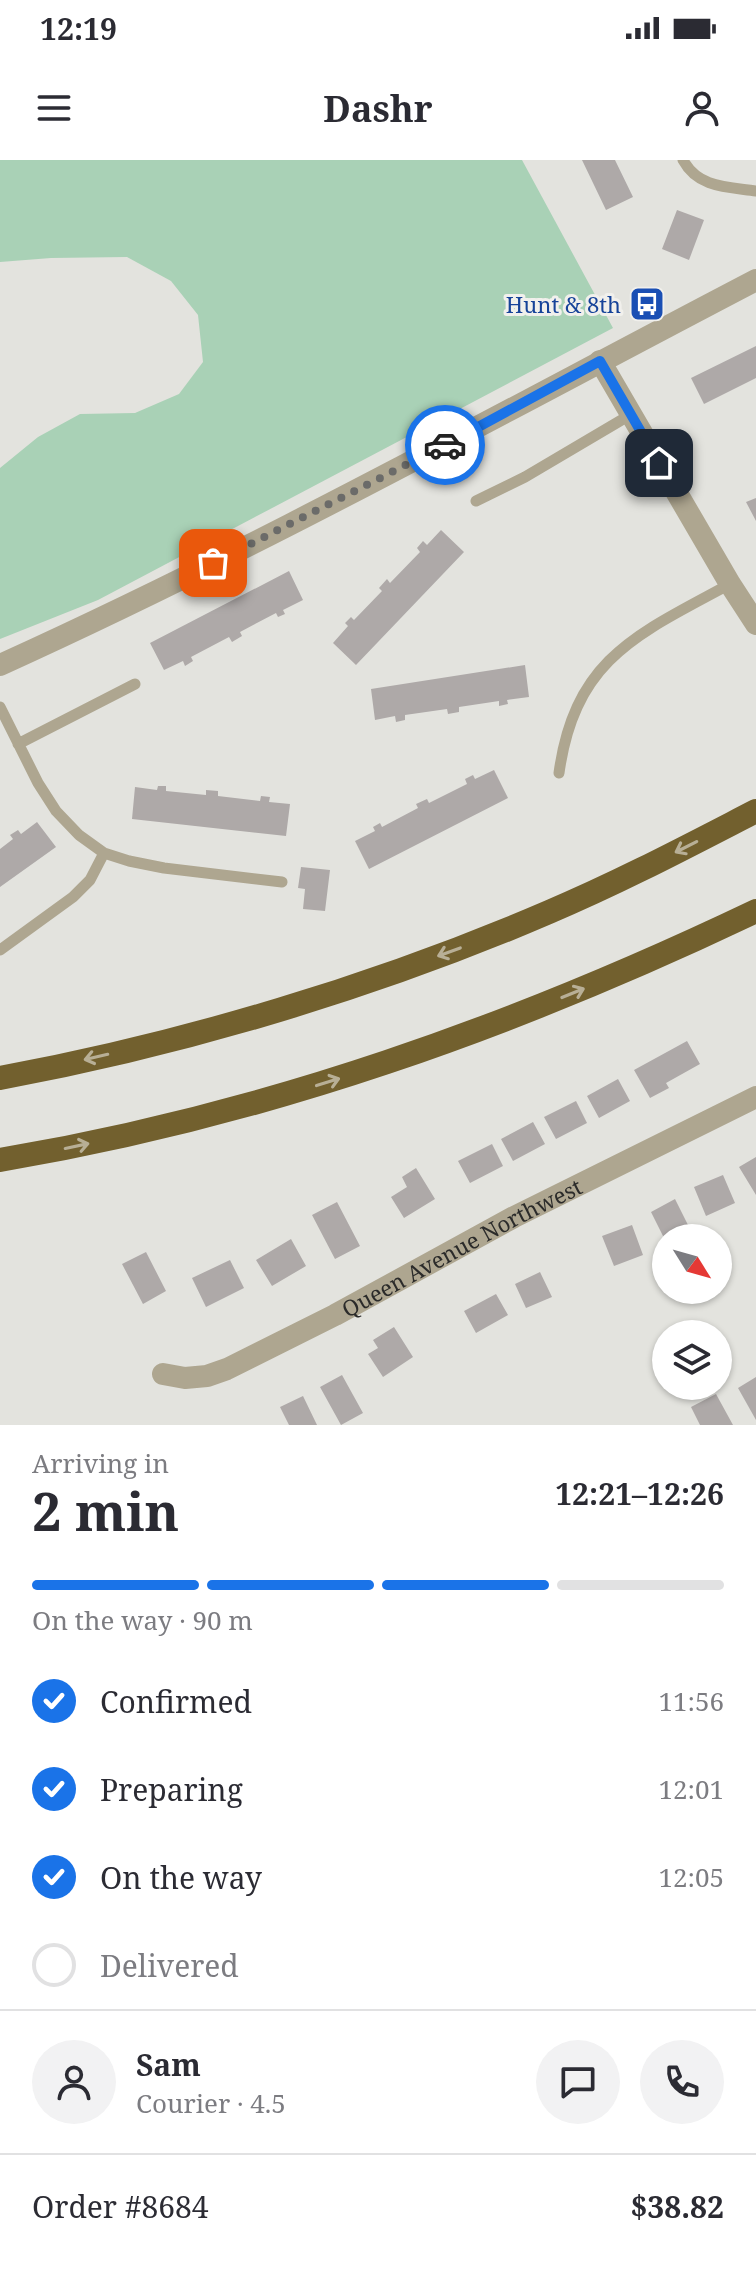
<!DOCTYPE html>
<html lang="en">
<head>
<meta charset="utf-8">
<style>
  body { margin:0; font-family:"Noto Serif",serif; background:#f2f2f3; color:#2b2b33; height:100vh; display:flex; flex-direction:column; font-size:30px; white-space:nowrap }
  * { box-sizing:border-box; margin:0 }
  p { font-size:26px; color:#7c7c81 }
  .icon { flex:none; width:44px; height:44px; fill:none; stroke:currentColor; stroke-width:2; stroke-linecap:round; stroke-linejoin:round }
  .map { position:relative; height:1265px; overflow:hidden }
  .panel { display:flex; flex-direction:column; background:#fff; flex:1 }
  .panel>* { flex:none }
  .needle { width:52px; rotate:127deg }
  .buttons { position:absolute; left:652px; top:1064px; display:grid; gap:16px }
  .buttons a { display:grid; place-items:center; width:80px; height:80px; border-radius:50%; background:#fff; box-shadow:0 2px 6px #0004; font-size:40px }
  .pin { position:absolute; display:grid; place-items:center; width:68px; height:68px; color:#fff; margin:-34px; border-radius:16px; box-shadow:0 4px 12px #0006 }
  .courier { position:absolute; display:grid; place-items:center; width:80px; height:80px; margin:-40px; border:6px solid #1a73e8; border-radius:50%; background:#fff; color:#222; box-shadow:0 2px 10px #0007 }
  .overview em { font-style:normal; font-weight:700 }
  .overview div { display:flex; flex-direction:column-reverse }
  .overview { display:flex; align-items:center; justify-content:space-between; height:136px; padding:0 32px }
  h1 { font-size:52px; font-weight:700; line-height:60px }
  .bar { display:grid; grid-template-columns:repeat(4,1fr); gap:12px 8px; align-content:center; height:96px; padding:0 32px }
  .bar i { height:10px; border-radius:6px; background:#e1e1e2 }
  .bar .active { background:#1a73e8 }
  .bar p { grid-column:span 4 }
  .line { display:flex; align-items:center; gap:20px; padding:0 32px; border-top:2px solid #e1e1e2 }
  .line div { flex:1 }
  .round { display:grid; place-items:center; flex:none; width:84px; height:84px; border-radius:42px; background:#f2f2f3 }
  ol { padding:0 32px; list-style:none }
  li { display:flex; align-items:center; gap:24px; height:88px }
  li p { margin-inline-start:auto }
  li .icon { padding:8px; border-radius:50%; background:#1a73e8; color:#fff; stroke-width:4 }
  li:last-child { color:#7c7c81 }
  li i { width:44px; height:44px; border:4px solid #e1e1e2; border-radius:50% }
  .status { display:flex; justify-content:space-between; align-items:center; height:56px; padding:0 40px; background:#fff; direction:ltr }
  .status svg { height:22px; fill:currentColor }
  header { display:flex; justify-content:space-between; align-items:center; height:104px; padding:0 32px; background:#fff; font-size:36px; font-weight:700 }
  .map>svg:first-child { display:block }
  .green { fill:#a9d1b6 }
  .building { fill:#aea9a8 }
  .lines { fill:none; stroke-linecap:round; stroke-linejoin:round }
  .lane { stroke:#aea690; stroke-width:11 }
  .street { stroke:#aea690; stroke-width:22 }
  .highway { stroke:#72602e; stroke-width:24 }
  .oneway { stroke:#b8af96 }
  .done { stroke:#6b6b69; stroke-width:8; stroke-dasharray:0 14.4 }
  .route { stroke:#1a73e8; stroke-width:10 }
  .labels { text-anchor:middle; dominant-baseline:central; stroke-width:6; stroke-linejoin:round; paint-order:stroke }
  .transit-label { font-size:22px; fill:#164399; stroke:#f1f0ec; text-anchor:end }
  .street-label { font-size:22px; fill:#2b2b2a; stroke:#f1f0ec }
</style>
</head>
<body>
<div class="status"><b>12:19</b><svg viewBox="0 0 49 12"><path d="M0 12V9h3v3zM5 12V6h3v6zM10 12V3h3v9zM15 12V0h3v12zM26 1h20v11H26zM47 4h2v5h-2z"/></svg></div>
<header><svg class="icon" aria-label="menu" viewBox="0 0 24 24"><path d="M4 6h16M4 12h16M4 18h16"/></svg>Dashr<svg class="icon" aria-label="person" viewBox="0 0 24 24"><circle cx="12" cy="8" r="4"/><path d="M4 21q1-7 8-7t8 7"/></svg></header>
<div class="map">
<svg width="756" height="1265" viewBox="0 0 756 1265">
  <rect width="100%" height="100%" fill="#e3e3de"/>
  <!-- green -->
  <path class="green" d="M0,0H522L613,168L98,440L0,479V308L38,277L80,254L135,253L179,234L203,202L198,155L171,121L127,97L51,98L0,102Z"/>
  <!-- building -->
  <path class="building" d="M582,0H615L633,37L606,50Z
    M677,50L704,60L689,100L662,89Z
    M756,186V218L704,244L691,218Z
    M756,338V361L746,342Z
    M441,370L464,392L356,505L333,483L348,466L345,463L351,457L354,460L382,431L379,428L387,419L390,423L420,392L417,388L423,381L427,385Z
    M289,411L303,440L283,450L285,454L278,457L276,453L240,472L242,476L232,482L229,477L191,497L193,501L185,506L183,501L164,510L150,483Z
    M525,505L529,537L507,540L508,544L499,546V541L459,547V552L448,554L447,549L405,555V560L396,562L395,556L375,560L371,529Z
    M494,610L508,638L369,709L355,681L375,671L373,667L380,663L382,667L418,648L416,644L427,639L429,643L467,624L465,619L473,615L475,619Z
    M158,626H166V631L206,635V630L218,631V636L260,641L261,636L270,637L269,642L290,644L286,676L132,659L135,627L157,630Z
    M37,662L56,687L0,727V689L13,679L10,675L18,670L21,674Z
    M301,707L330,710L325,751L303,749L305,729L298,728Z
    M687,881L700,904L666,923L669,928L650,938L634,910Z
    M618,919L630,941L599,958L587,936Z
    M576,941L587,963L556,979L544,957Z
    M533,962L545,984L513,1001L501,979Z
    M492,984L503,1006L470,1023L458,1001Z
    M756,997V1035L739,1007Z
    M416,1008L435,1039L404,1058L391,1037L407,1027L402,1017Z
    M723,1015L735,1043L706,1056L694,1027Z
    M675,1039L694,1077L691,1078H664L651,1052Z
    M337,1042L360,1086L335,1099L312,1055Z
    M632,1065L643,1095L614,1106L602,1076Z
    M291,1079L306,1106L272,1126L256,1100Z
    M146,1092L166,1131L143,1144L122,1104Z
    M230,1100L244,1128L206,1147L192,1118Z
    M540,1112L552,1137L526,1148L515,1124Z
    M496,1134L508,1155L476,1173L464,1151Z
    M394,1167L413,1197L383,1217L368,1194L378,1188L373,1180Z
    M342,1215L363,1253L341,1265L320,1227Z
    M756,1217V1260L738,1228Z
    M716,1234L733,1265H700L691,1247Z
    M303,1236L317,1265H289L280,1247Z"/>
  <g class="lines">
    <!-- lane -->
    <path class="lane" d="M683,0C698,28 727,27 756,31
      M476,341L525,317L630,255
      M0,547L38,623L56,651L79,675L104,693L129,701L164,708L282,722
      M18,584L135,524
      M559,613C575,498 638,474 730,424
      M0,790L73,737L90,720L104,693"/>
    <!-- street -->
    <g class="street">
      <path d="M600,201L730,424L756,464"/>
      <path d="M0,505C258,388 505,251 756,120"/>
      <path id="s1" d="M163,1214L185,1218L207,1216L227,1209L335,1155L514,1057L756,937"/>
    </g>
    <!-- highway -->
    <path class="highway" d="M0,918C184,884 377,826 549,752C620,722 688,686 756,651
      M0,1000C266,955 513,867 756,751"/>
  </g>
  <!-- one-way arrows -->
  <defs><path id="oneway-shaft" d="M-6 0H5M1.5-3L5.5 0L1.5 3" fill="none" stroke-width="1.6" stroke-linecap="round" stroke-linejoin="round" transform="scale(2)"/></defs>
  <g class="oneway">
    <use href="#oneway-shaft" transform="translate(686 687) rotate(153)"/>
    <use href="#oneway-shaft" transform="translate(449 792) rotate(160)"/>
    <use href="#oneway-shaft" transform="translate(573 833) rotate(-22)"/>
    <use href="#oneway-shaft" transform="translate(96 897) rotate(167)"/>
    <use href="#oneway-shaft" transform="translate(328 922) rotate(-17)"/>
    <use href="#oneway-shaft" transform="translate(77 986) rotate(-12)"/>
  </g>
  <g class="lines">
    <!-- done -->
    <path class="done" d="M213,403L445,285"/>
    <!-- route -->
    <path class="route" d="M445,285L600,201L659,303"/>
  </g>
  <!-- icons -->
  <defs>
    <symbol id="bus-square" viewBox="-11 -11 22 22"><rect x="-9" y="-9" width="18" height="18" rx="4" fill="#1a4fb4" stroke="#f1f0ec"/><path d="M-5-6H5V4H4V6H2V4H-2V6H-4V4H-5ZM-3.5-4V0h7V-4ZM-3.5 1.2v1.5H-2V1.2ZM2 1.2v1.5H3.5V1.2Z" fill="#fff"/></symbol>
  </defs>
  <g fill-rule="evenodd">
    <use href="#bus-square" x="627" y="124" width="40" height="40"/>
  </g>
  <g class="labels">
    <!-- transit labels -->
    <g class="transit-label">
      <text x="621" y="144">Hunt &amp; 8th</text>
    </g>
    <!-- street labels -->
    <g class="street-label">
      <text stroke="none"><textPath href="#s1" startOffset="330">Queen Avenue Northwest</textPath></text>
    </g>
  </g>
</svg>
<div class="buttons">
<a><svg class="needle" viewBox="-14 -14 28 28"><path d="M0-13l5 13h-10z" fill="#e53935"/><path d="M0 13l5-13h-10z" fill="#7c7c81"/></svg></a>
<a><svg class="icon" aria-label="layers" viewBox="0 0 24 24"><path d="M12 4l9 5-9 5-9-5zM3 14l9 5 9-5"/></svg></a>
</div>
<div class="pin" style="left:213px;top:403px;background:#ea580c"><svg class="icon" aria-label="bag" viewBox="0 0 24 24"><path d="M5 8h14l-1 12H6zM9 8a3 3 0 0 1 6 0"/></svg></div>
<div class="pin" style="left:659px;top:303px;background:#1f2937"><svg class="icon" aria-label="home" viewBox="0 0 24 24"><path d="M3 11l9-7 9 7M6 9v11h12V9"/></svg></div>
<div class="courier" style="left:445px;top:285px"><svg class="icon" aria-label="car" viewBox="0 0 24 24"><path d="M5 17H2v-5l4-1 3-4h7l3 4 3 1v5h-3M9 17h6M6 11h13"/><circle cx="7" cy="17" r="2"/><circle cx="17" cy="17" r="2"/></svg></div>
</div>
<section class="panel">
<div class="overview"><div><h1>2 min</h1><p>Arriving in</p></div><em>12:21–12:26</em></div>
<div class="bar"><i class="active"></i><i class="active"></i><i class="active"></i><i></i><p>On the way · 90 m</p></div>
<ol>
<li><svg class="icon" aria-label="check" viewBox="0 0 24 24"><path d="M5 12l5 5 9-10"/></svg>Confirmed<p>11:56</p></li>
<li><svg class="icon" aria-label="check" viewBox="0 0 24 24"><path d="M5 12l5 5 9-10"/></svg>Preparing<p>12:01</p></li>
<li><svg class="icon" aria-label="check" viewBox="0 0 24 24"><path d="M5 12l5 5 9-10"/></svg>On the way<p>12:05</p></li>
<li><i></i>Delivered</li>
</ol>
<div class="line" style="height:144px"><a class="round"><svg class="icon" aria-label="person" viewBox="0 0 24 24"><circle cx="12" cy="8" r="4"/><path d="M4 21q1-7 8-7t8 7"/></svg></a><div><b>Sam</b><p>Courier · 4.5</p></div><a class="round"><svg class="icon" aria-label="chat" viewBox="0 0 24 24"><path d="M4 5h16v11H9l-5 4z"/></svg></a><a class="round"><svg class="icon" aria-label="phone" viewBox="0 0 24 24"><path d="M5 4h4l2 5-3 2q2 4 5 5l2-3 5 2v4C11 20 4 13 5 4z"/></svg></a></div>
<div class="line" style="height:104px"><div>Order #8684</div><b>$38.82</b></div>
</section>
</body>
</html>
